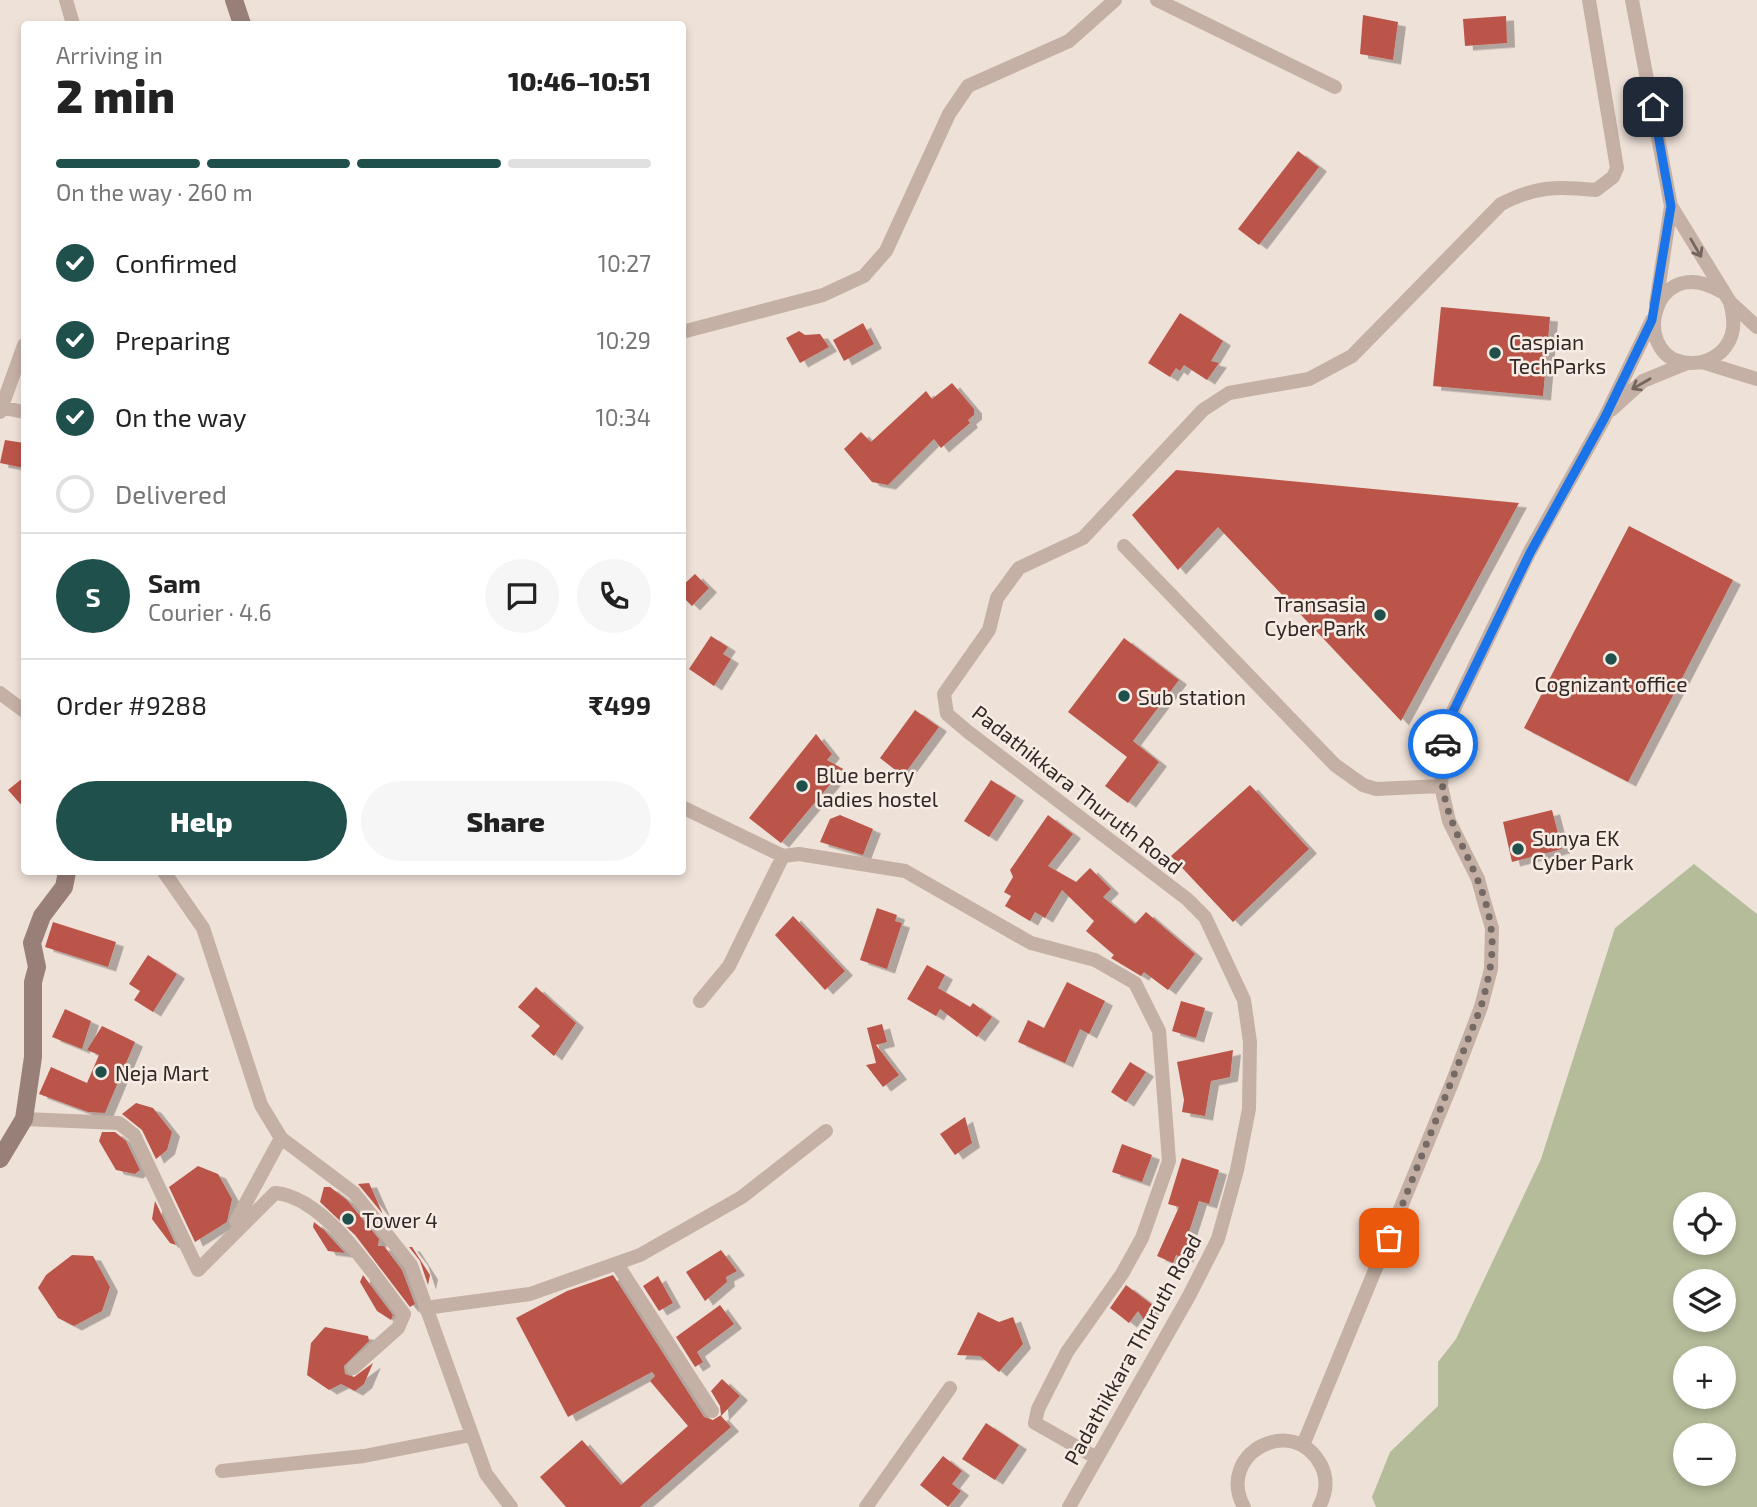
<!DOCTYPE html>
<html lang="en">
<head>
<meta charset="utf-8">
<style>
  body { margin:0; font-family:"Exo 2",sans-serif; background:#f6f6f6; color:#222; height:100vh; display:flex; flex-direction:column; font-size:26px; white-space:nowrap }
  * { box-sizing:border-box; margin:0 }
  p { font-size:23px; color:#767676 }
  .icon { flex:none; width:38px; height:38px; fill:none; stroke:currentColor; stroke-width:2; stroke-linecap:round; stroke-linejoin:round }
  .map { position:relative; flex:1; overflow:hidden }
  .panel { position:absolute; left:21px; top:21px; width:665px; height:854px; display:flex; flex-direction:column; background:#fff; border-radius:7px; box-shadow:0 4px 10px #0003 }
  .panel>* { flex:none }
  .controls { position:absolute; left:1673px; top:1192px; display:grid; gap:14px }
  .controls a { display:grid; place-items:center; width:63px; height:63px; border-radius:50%; background:#fff; box-shadow:0 4px 10px #0003; font-size:35px }
  .pin { position:absolute; display:grid; place-items:center; width:60px; height:60px; color:#fff; margin:-30px; border-radius:14px; box-shadow:0 4px 10px #0006 }
  .courier { position:absolute; display:grid; place-items:center; width:70px; height:70px; margin:-35px; border:5px solid #1a73e8; border-radius:50%; background:#fff; color:#222; box-shadow:0 2px 9px #0007 }
  .summary em { font-style:normal; font-weight:800 }
  .summary div { display:flex; flex-direction:column-reverse }
  .summary { display:flex; align-items:center; justify-content:space-between; height:119px; padding:0 35px }
  h1 { font-size:46px; font-weight:800; line-height:52px }
  .bar { display:grid; grid-template-columns:repeat(4,1fr); gap:10px 7px; align-content:center; height:84px; padding:0 35px }
  .bar i { height:9px; border-radius:5px; background:#e0e0e0 }
  .bar .selected { background:#1f504c }
  .bar p { grid-column:span 4 }
  .line { display:flex; align-items:center; gap:18px; padding:0 35px; border-top:2px solid #e0e0e0 }
  .line div { flex:1 }
  .round { display:grid; place-items:center; flex:none; width:74px; height:74px; border-radius:37px; background:#f6f6f6 }
  ol { padding:0 35px; list-style:none }
  li { display:flex; align-items:center; gap:21px; height:77px }
  li p { margin-inline-start:auto }
  li .icon { padding:7px; border-radius:50%; background:#1f504c; color:#fff; stroke-width:4 }
  li:last-child { color:#767676 }
  li i { width:38px; height:38px; border:4px solid #e0e0e0; border-radius:50% }
  .button { display:flex; gap:14px; margin-top:auto; padding:14px 35px }
  .button a { flex:1; height:80px; border-radius:42px; background:#1f504c; color:#fff; font-size:28px; font-weight:800; line-height:80px; text-align:center }
  .button a+a { background:#f6f6f6; color:#222 }
  .map>svg:first-child { display:block }
  .green { fill:#b5bc9a; fill-rule:evenodd }
  .building { fill:#bc5548; filter:url(#shadow) }
  .lines { fill:none; stroke-linecap:round; stroke-linejoin:round }
  .street { stroke:#c5b0a5; stroke-width:14 }
  .secondary { stroke:#987f77; stroke-width:18 }
  .oneway { stroke:#74655f }
  .done { stroke:#746964; stroke-width:7; stroke-dasharray:0 12.6 }
  .route { stroke:#1a73e8; stroke-width:9 }
  .poi-dot { fill:#1f504c; stroke:#f7ece4; stroke-width:2.5 }
  .labels { text-anchor:middle; dominant-baseline:central; stroke-width:5; stroke-linejoin:round; paint-order:stroke }
  .poi-label { font-size:21px; fill:#322826; stroke:#f7ece4; text-anchor:start }
  .street-label { font-size:21px; fill:#322826; stroke:#f7ece4 }
</style>
</head>
<body>
<div class="map">
<svg width="1757" height="1507" viewBox="0 0 1757 1507">
  <defs>
    <filter id="shadow"><feDropShadow dx="8" dy="4.5" stdDeviation="0" flood-color="#0004"/></filter>
  </defs>
  <rect width="100%" height="100%" fill="#eee1d8"/>
  <!-- green -->
  <path class="green" d="M1694,864L1757,914V1507H1376L1372,1497L1390,1452L1438,1406V1362L1456,1339L1541,1159L1615,928ZM1685,1204H1724V1242H1685ZM1685,1281H1724V1320H1685ZM1685,1358H1724V1396H1685ZM1685,1435H1724V1474H1685Z"/>
  <!-- building -->
  <path class="building" d="M1363,15L1398,22L1393,60L1360,54Z
    M1506,16L1507,43L1465,46L1463,19Z
    M1298,151L1319,167L1259,245L1238,229Z
    M1441,307L1550,317L1543,396L1433,386Z
    M1180,313L1223,341L1211,361L1219,363L1207,380L1184,365L1180,371L1176,368L1170,377L1148,363Z
    M863,323L874,344L844,361L833,340Z
    M799,331L805,335L820,334L829,347L800,363L786,338Z
    M952,383L974,409V415L968,420L970,423L941,448L934,439L888,485L872,482L844,449L861,432L871,442L926,391L932,399Z
    M5,440L24,443V468L0,463Z
    M1176,470L1519,503L1401,721L1218,527L1178,570L1132,515Z
    M1629,526L1733,580L1628,782L1524,728Z
    M695,574L709,588L692,606L682,596V586Z
    M711,636L728,647L723,654L731,659L714,686L689,669Z
    M1124,638L1179,680L1133,741L1159,762L1128,803L1105,786L1127,757L1068,712Z
    M915,710L939,727L903,776L880,758Z
    M816,734L832,754L827,760L843,769L781,843L749,818Z
    M24,777V808L8,790Z
    M991,780L1016,796L989,837L964,821Z
    M1250,785L1309,849L1233,922L1171,856Z
    M1552,810L1562,849L1512,862L1503,822Z
    M840,815L873,829L863,855L820,842L830,819Z
    M1048,815L1073,834L1048,866L1076,882L1090,868L1111,889L1103,897L1135,924L1146,912L1195,954L1168,990L1144,972L1141,976L1111,958L1114,955L1086,931L1094,921L1062,890L1045,918L1035,912L1030,921L1005,906L1011,896L1004,892L1013,877L1010,870Z
    M877,908L897,915L895,921L902,923L887,969L860,960Z
    M793,916L845,971L825,990L775,935Z
    M53,922L116,942L108,967L45,947Z
    M148,955L177,974L153,1012L134,1000L140,991L129,984Z
    M927,965L945,975L938,988L970,1007L973,1003L992,1017L977,1037L940,1009L936,1016L907,999Z
    M1067,982L1105,1001L1089,1034L1080,1029L1065,1063L1018,1042L1028,1020L1044,1028Z
    M536,987L576,1023L554,1056L531,1036L540,1026L518,1007Z
    M1181,1001L1205,1008L1196,1038L1172,1031Z
    M65,1009L91,1021L82,1049L52,1037Z
    M882,1024L887,1042L876,1045L899,1075L883,1087L866,1065L876,1063L867,1028Z
    M102,1026L135,1042L105,1113L88,1112L39,1094L51,1067L87,1083L99,1055L87,1050Z
    M1233,1050L1230,1077L1211,1081L1205,1116L1182,1112L1184,1100L1177,1062Z
    M1130,1062L1146,1072L1126,1102L1111,1092Z
    M136,1103L153,1108L172,1132L167,1150L156,1159L142,1130L122,1114Z
    M965,1117L972,1143L955,1155L940,1134Z
    M102,1132H115L126,1141L140,1170L135,1174L116,1170L99,1141Z
    M1122,1144L1152,1155L1142,1182L1112,1172Z
    M1182,1158L1219,1170L1209,1204L1199,1201L1188,1235L1194,1237L1185,1258L1176,1255L1173,1263L1157,1256L1179,1207L1168,1204Z
    M198,1166L218,1174L232,1199L227,1222L195,1242L169,1187Z
    M369,1183L382,1212V1213L358,1184Z
    M324,1187H330L347,1200L379,1239L378,1246H384L402,1270L415,1304L410,1307L355,1235L320,1202Z
    M155,1201L176,1245L170,1243L152,1219Z
    M314,1222L324,1230L345,1253L328,1251L313,1227Z
    M409,1247H412L430,1275L428,1285L420,1261Z
    M721,1250L737,1271L726,1277L727,1282L705,1301L686,1272Z
    M72,1255L93,1256L110,1287L102,1311L74,1326L58,1318L38,1288L46,1275Z
    M363,1275L393,1315L391,1320L377,1311L360,1282Z
    M613,1275L704,1417L713,1420L721,1415L720,1406L711,1391L722,1379L740,1396L721,1416L731,1427L640,1507H566L540,1477L582,1440L621,1485L688,1426L650,1381L655,1376L652,1372L568,1417L516,1318L567,1291Z
    M658,1276L673,1303L659,1311L643,1286Z
    M1126,1285L1154,1306L1144,1320L1138,1311L1129,1323L1110,1308Z
    M720,1305L734,1324L697,1352L703,1362L695,1367L676,1337Z
    M978,1312L999,1322L1013,1317L1023,1344L999,1372L980,1356L957,1355Z
    M325,1327L368,1336L369,1341L344,1366L345,1374L354,1377L373,1363L364,1384L355,1391L341,1384L329,1390L307,1375L311,1343Z
    M986,1423L1019,1445L995,1480L962,1459Z
    M943,1456L962,1471L952,1484L961,1491L948,1507L920,1485Z"/>
  <g class="lines">
    <!-- street -->
    <path class="street" d="M66,0L73,24
      M1157,0L1335,87
      M1632,0L1671,206L1656,304
      M1671,206L1730,302C1735,321 1736,337 1721,352C1713,359 1703,363 1692,363C1629,364 1649,250 1720,291
      M1731,303L1757,327
      M682,332L823,295L864,276L886,251L949,114L968,86L1069,41L1115,0
      M1702,362L1757,379
      M0,407L24,412
      M1611,410L1643,381L1687,363
      M0,412L24,345
      M1124,546L1335,765L1363,785L1376,789L1441,786
      M0,693L24,711
      M682,807L783,856L799,854L905,871L1031,943L1095,960L1135,983L1159,1031L1169,1161L1142,1238L1122,1274L1067,1352L1038,1409L1035,1423L1095,1457
      M164,872L203,928L261,1105L281,1138L354,1193L411,1265L486,1474L511,1507
      M700,1001L729,966L783,856
      M24,1119L119,1123L134,1135L198,1270L275,1193C326,1197 374,1276 404,1314L398,1328L353,1368
      M236,1221L281,1138
      M617,1264L712,1411
      M425,1308L530,1294L640,1255L742,1197L826,1131
      M1303,1445L1452,1083L1481,1007L1491,969L1492,928L1484,901L1478,879L1449,821L1441,786L1446,726L1529,553L1604,419L1652,320
      M222,1471L364,1456L471,1435
      M866,1507L950,1388
      M1069,1507L1189,1296L1218,1239L1237,1170L1249,1109L1250,1042L1244,1000L1205,917L1187,899L967,731L947,714L944,694L989,630L997,598L1019,568L1083,538L1203,410L1229,393L1309,379L1352,356L1501,204C1536,186 1557,186 1596,190L1613,177L1617,168L1589,0
      M1244,1507C1215,1454 1293,1412 1321,1465C1328,1479 1326,1494 1319,1507"/>
    <!-- secondary -->
    <path class="secondary" d="M234,0L242,24
      M0,1159L24,1119L33,1057V982L37,967L32,943L42,916L64,887L67,872"/>
  </g>
  <!-- one-way arrows -->
  <defs><path id="oneway-shaft" d="M-6 0H5M1.5-3L5.5 0L1.5 3" fill="none" stroke-width="1.6" stroke-linecap="round" stroke-linejoin="round" transform="scale(1.75)"/></defs>
  <g class="oneway">
    <use href="#oneway-shaft" transform="translate(1696 248) rotate(60)"/>
    <use href="#oneway-shaft" transform="translate(1641 384) rotate(150)"/>
  </g>
  <g class="lines">
    <!-- done -->
    <path class="done" d="M1389,1238L1481,1007C1488,981 1495,955 1491,928C1482,859 1431,820 1443,744"/>
    <!-- route -->
    <path class="route" d="M1443,744L1446,726L1530,553L1604,419L1652,320L1671,206L1653,107"/>
  </g>
  <!-- markers -->
  <g class="poi-dot">
    <circle cx="1495" cy="353" r="7"/>
    <circle cx="1380" cy="615" r="7"/>
    <circle cx="1611" cy="659" r="7"/>
    <circle cx="1124" cy="696" r="7"/>
    <circle cx="802" cy="786" r="7"/>
    <circle cx="1518" cy="849" r="7"/>
    <circle cx="101" cy="1072" r="7"/>
    <circle cx="348" cy="1219" r="7"/>
  </g>
  <g class="labels">
    <!-- poi labels -->
    <g class="poi-label">
      <text x="1509" y="341">Caspian<tspan x="1509" dy="24">TechParks</tspan></text>
      <text x="1366" y="603" text-anchor="end">Transasia<tspan x="1366" dy="24">Cyber Park</tspan></text>
      <text x="1611" y="683" text-anchor="middle">Cognizant office</text>
      <text x="1138" y="696">Sub station</text>
      <text x="816" y="774">Blue berry<tspan x="816" dy="24">ladies hostel</tspan></text>
      <text x="1532" y="837">Sunya EK<tspan x="1532" dy="24">Cyber Park</tspan></text>
      <text x="115" y="1072">Neja Mart</text>
      <text x="362" y="1219">Tower 4</text>
    </g>
    <!-- street labels -->
    <g class="street-label">
      <text transform="translate(1078 789) rotate(38)">Padathikkara Thuruth Road</text>
      <text transform="translate(1132 1349) rotate(-61)">Padathikkara Thuruth Road</text>
    </g>
  </g>
</svg>
<div class="controls">
<a><svg class="icon" aria-label="locate" viewBox="0 0 24 24"><circle cx="12" cy="12" r="6"/><path d="M12 2v4M12 18v4M2 12h4M18 12h4"/></svg></a>
<a><svg class="icon" aria-label="layers" viewBox="0 0 24 24"><path d="M12 4l9 5-9 5-9-5zM3 14l9 5 9-5"/></svg></a>
<a>+</a>
<a>−</a>
</div>
<div class="pin" style="left:1389px;top:1238px;background:#ea580c"><svg class="icon" aria-label="bag" viewBox="0 0 24 24"><path d="M5 8h14l-1 12H6zM9 8a3 3 0 0 1 6 0"/></svg></div>
<div class="pin" style="left:1653px;top:107px;background:#1f2937"><svg class="icon" aria-label="home" viewBox="0 0 24 24"><path d="M3 11l9-7 9 7M6 9v11h12V9"/></svg></div>
<div class="courier" style="left:1443px;top:744px"><svg class="icon" aria-label="car" viewBox="0 0 24 24"><path d="M5 17H2v-5l4-1 3-4h7l3 4 3 1v5h-3M9 17h6M6 11h13"/><circle cx="7" cy="17" r="2"/><circle cx="17" cy="17" r="2"/></svg></div>
<section class="panel">
<div class="summary"><div><h1>2 min</h1><p>Arriving in</p></div><em>10:46–10:51</em></div>
<div class="bar"><i class="selected"></i><i class="selected"></i><i class="selected"></i><i></i><p>On the way · 260 m</p></div>
<ol>
<li><svg class="icon" aria-label="check" viewBox="0 0 24 24"><path d="M5 12l5 5 9-10"/></svg>Confirmed<p>10:27</p></li>
<li><svg class="icon" aria-label="check" viewBox="0 0 24 24"><path d="M5 12l5 5 9-10"/></svg>Preparing<p>10:29</p></li>
<li><svg class="icon" aria-label="check" viewBox="0 0 24 24"><path d="M5 12l5 5 9-10"/></svg>On the way<p>10:34</p></li>
<li><i></i>Delivered</li>
</ol>
<div class="line" style="height:126px"><b class="round" style="background:#1f504c;color:#fff">S</b><div><b>Sam</b><p>Courier · 4.6</p></div><a class="round"><svg class="icon" aria-label="chat" viewBox="0 0 24 24"><path d="M4 5h16v11H9l-5 4z"/></svg></a><a class="round"><svg class="icon" aria-label="phone" viewBox="0 0 24 24"><path d="M5 4h4l2 5-3 2q2 4 5 5l2-3 5 2v4C11 20 4 13 5 4z"/></svg></a></div>
<div class="line" style="height:91px"><div>Order #9288</div><b>₹499</b></div>
<div class="button"><a>Help</a><a>Share</a></div>
</section>
</div>
</body>
</html>
